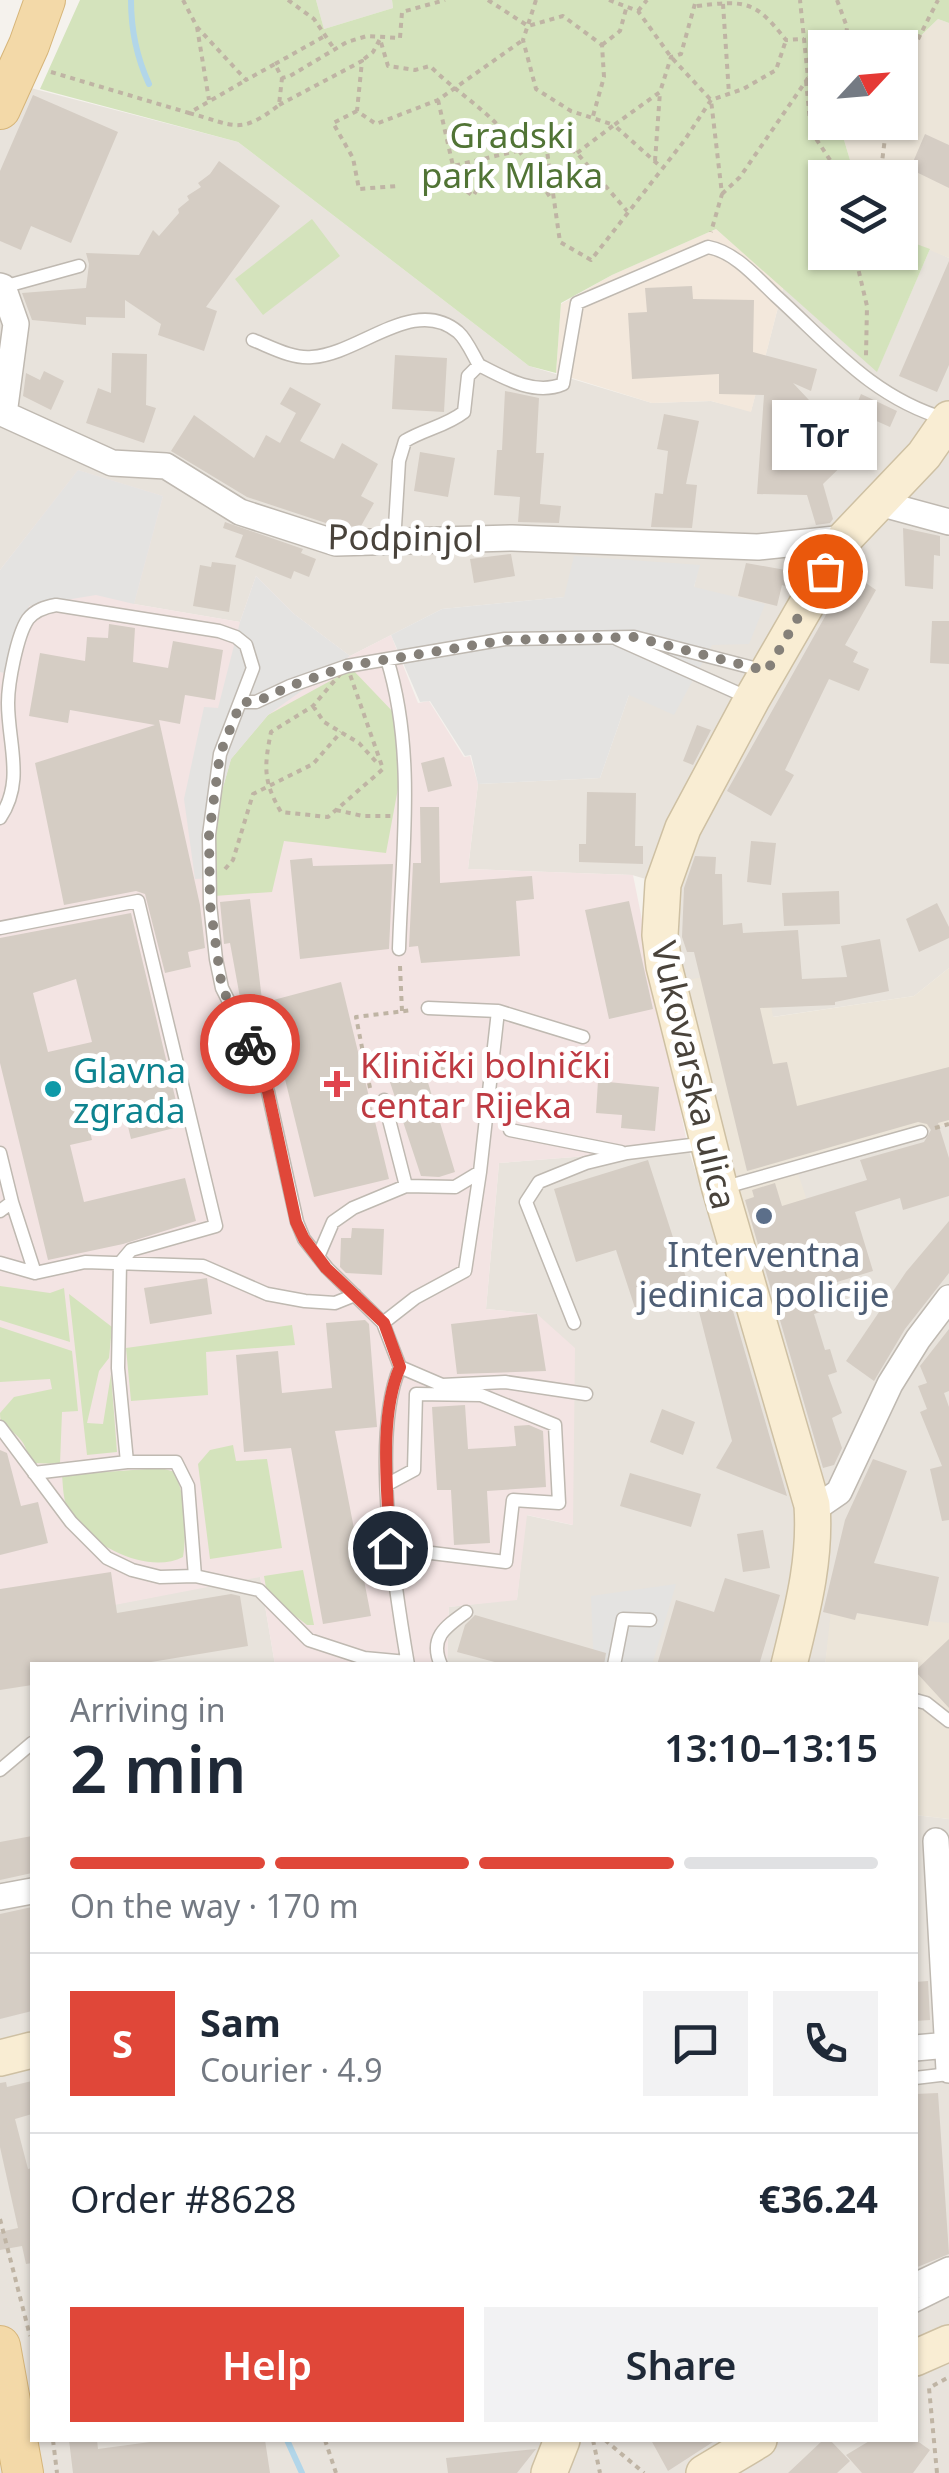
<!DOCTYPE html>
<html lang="en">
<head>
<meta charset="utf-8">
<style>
  body { margin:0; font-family:"Noto Sans",sans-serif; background:#f2f2f3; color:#1f2937; height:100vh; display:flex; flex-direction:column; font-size:38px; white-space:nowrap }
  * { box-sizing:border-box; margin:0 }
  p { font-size:32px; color:#747a83 }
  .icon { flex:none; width:55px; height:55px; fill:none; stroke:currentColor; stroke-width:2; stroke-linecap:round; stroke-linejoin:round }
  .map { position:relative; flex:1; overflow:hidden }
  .drawer { position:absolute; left:30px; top:1662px; width:888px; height:780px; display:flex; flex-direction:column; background:#fff; border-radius:0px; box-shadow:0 2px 8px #0004 }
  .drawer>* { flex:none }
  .needle { width:65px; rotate:64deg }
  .fabs { position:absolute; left:808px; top:30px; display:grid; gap:20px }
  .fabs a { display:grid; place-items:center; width:110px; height:110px; border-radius:0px; background:#fff; box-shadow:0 2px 8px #0004; font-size:50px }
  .pin { position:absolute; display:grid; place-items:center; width:85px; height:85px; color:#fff; margin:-42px; border:5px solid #fff; border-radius:50%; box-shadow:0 2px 10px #0007 }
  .courier { position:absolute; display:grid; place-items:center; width:100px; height:100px; margin:-50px; border:8px solid #e04739; border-radius:50%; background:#fff; color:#222; box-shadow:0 2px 12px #0007 }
  .bubble { position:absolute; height:70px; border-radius:0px; background:#fff; box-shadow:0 2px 8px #0004; font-size:32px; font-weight:600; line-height:70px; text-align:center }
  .headline em { font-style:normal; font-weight:600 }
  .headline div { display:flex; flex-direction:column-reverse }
  .headline { display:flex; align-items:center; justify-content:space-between; height:170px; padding:0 40px }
  h1 { font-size:65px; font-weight:600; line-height:75px }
  .bar { display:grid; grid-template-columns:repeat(4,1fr); gap:15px 10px; align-content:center; height:120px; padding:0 40px }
  .bar i { height:12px; border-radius:8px; background:#e0e1e3 }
  .bar .current { background:#e04739 }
  .bar p { grid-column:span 4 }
  .line { display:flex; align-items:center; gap:25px; padding:0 40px; border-top:2px solid #e0e1e3 }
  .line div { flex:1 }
  .round { display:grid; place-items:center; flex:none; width:105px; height:105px; border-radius:0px; background:#f2f2f3 }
  .primary-button { display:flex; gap:20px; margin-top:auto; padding:20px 40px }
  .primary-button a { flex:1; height:115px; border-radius:0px; background:#e04739; color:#fff; font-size:40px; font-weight:600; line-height:115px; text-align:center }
  .primary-button a+a { background:#f2f2f3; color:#1f2937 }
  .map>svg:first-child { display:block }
  .residential { fill:#e8e3dc }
  .commercial { fill:#f3e8dc }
  .education { fill:#ece5d9 }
  .medical { fill:#f3e4e3 }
  .green { fill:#d4e3bc }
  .parking { fill:#e4e3e1 }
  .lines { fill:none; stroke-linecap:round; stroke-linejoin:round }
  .stream { stroke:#b2d6e9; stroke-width:6 }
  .building { fill:#d5cdc4; fill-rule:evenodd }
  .lane-casing { stroke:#bfb9b1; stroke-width:15 }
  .street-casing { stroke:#bfb9b1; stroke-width:28 }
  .secondary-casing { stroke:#cec0a3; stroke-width:38 }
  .primary-casing { stroke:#d6b579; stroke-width:42 }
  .path { stroke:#bfb4a4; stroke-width:4; stroke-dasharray:5 5; stroke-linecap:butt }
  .lane { stroke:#fff; stroke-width:12 }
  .street { stroke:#fff; stroke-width:25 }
  .secondary { stroke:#f9edd3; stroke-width:35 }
  .primary { stroke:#f3d9a8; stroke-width:40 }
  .done { stroke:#858079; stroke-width:10; stroke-dasharray:0 18 }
  .route { stroke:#e04739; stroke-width:12 }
  .health-dot { fill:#e0444e; stroke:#fff; stroke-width:4 }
  .culture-dot { fill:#0f9aa8; stroke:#fff; stroke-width:4 }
  .service-dot { fill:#5c6f8a; stroke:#fff; stroke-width:4 }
  .labels { text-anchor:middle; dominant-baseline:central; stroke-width:10; stroke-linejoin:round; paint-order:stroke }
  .park-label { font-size:35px; fill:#517435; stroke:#fff }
  .street-label { font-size:35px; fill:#49433b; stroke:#fff }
  .health-label { font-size:35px; fill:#be3a42; stroke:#fff; text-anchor:start }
  .culture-label { font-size:35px; fill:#0d838f; stroke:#fff; text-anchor:start }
  .service-label { font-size:35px; fill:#4e5e75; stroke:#fff }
</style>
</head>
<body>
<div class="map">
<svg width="949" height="2473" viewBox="0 0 949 2473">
  <rect width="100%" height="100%" fill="#f5f2ed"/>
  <!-- residential -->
  <path class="residential" d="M316,0H392L393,8L324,29Z
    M0,80L238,142L529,366L652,403L711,401L751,411L783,288L877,371L930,249L949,258V968L914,996L772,1017L681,981L673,887L632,875L468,869L478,784L600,778L629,695L694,587L699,565L565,597L442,609L350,656L294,614L256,576L240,622L134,604L79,470L0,570Z
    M949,1124V1623L829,1637L825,1665H447L449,1607L517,1599L526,1515L572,1525L537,1314L486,1309L499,1163L688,1148L723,1256L795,1164Z
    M260,1576L275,1665H32V2440H915V1815L949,1819V2473H0V1627Z"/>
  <!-- commercial -->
  <path class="commercial" d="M716,229L783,288L751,412L711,401L652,403L556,373L561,304L612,275Z"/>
  <!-- education -->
  <path class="education" d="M938,19L949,23V258L900,238V178L855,177L839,123L900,122V56Z
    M764,966L773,1017L914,996L949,968V1124L795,1164L816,1228L747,1249L681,981Z
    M831,1611L949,1623V1819L915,1815V1665H825Z"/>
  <!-- medical -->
  <path class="medical" d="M78,470L163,496L134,604L240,622L256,576L294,614L350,656L391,635L418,703L429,701L464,757L470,756L478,784L468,869L633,875L688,1148L499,1163L486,1309L537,1314L575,1348L573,1525L527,1515L517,1600L449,1607L447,1665H275L260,1577L0,1627V570Z"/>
  <!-- green -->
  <path class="green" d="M80,0H316L324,29L393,8L392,0H949V23L938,19L900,56V48H825V122L839,123L855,177L825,178V252H900V238L930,249L877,372L716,229L612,275L561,303L556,373L529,366L238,142L40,89Z
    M312,219L340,256L263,315L235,279Z
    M352,669L396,715L399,783L386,853L284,841L272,892L214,896L213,823L231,759L268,715Z
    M0,1286L50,1293L64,1288L70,1342L0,1320Z
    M69,1294L112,1327L109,1358L99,1371L87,1423L103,1424L111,1374L117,1452L87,1455Z
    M292,1325L295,1345L206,1352L208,1395L131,1401L126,1348Z
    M0,1327L72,1351L78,1411L62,1412L60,1464L32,1463C28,1456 26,1445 20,1439C11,1427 0,1432 0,1413L14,1397L52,1389L50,1379L0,1382Z
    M233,1445L236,1461L267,1459L282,1548L210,1559L198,1464L210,1450Z
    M161,1468L175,1472C185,1495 187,1532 183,1557C147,1576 83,1543 67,1507C63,1498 63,1485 62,1475Z
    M303,1570L314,1625H307L267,1594L264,1576Z"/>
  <!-- parking -->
  <path class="parking" d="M78,470L163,496L134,604L96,595L29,606L5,673L0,672V570Z
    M574,556L700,565L694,587L765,604L749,644L712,645L674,715L629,695L600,778L478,784L471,755L465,756L430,701L420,702L391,635L442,609L564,597Z
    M256,576L294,614L350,656L268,715L231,759L213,822L214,878L195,879L184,799L204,707L218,708L240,622Z
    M676,1584L652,1665H603L593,1649L591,1596Z"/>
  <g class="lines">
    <!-- stream -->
    <path class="stream" d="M131,0C131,30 136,56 149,84
      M287,2440L302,2473"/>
  </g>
  <!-- building -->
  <path class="building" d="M33,95L118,132L71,243L31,226L21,250L0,241V171Z
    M925,134L949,145V188L910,169Z
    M219,161L280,206L206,307L217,311L204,351L158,335L161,324L125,300V318L86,317V325L32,320L22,293L86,288L89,264L86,253L139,255L153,230L159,236L179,213L178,209L189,200L187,196L201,187L198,183L210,174Z
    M949,261V365L937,392L899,376Z
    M692,286L693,299L754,300L753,352L817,369L811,391L793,383L857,451L823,484L833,519L830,523L816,525L807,495L757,494L764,395L719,394V374L632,379L628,313L647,312L645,288Z
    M112,353L147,354L146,405L156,408L144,443L86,423L98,388L111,393Z
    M395,355L447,358L444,412L392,409Z
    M44,371L64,381L51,410L23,396L26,373L40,380Z
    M290,387L321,404L300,441L334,459L342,443L378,464L361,496L374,503L361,526L338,527L247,497L171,451L194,415L254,458L266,435L280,443L296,413L280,404Z
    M505,391L539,398L536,453H544L540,504L561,506L559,523L518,522L520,497L494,495L497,450H502Z
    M861,394L897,411L890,427L854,411Z
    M664,414L699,421L686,484L697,485L692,528L651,527L655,493L663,494L668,451L657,449Z
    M420,452L455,458L448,497L414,491Z
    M225,522L303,549L301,553L316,559L309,577L294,571L291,579L235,557L243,535L223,528Z
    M903,528L940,536V556L934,555L933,589L905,586Z
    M511,554L515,576L474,583L470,559Z
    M212,562L236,565L229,612L193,606L200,565L211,567Z
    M746,563L791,571L787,587L782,585L777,606L738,596Z
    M850,572L876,590L845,645L858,652L853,662L869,669L859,691L829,679L785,770L794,775L771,816L727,791Z
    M932,621H949V664L930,663Z
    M109,624L135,628L133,662L168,668L173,641L223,650L215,700L185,695L180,724L159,720L200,905L205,948L188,952L191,967L165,973L145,894L136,891L64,905L35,763L155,725L70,710L68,723L29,716L40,653L85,661L87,637L108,638Z
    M697,725L711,730L693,765L683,761Z
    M444,757L452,786L428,792L421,763Z
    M587,792L636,793L635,846H643V864L579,862V844H586Z
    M420,807H439L440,883L532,876L534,899L516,901L520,956L421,963L418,946L409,947L413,863H421Z
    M751,841L776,843L771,885L747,882Z
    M695,856L716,857L715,874H722L723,925L742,923L743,933L798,930L802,979L847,977L841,946L880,939L889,991L835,1002V1005L760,1008L773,1064L787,1062L797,1106L949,1067V1120L938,1123L949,1158V1196L903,1210L900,1198L855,1212L873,1271L824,1286L831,1309L814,1314L825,1350L830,1349L837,1372L828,1375L842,1413L832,1418L842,1448L834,1465L823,1468L745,1200L754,1197L752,1190L775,1183L782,1206L867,1180L860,1160L924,1142L931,1130L927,1124L918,1122L747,1171L694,952H687L682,937L684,888Z
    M312,858L313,866L393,864L389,949L300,959L290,860Z
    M839,891L840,924L784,926L782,893Z
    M250,899L262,1000L241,1003L230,943L224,944L220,902Z
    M629,901L653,1009L609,1019L585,910Z
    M937,903L949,927V938L919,952L906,919Z
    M131,913L182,1126L131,1139L124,1110L87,1119L92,1140L70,1145L84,1202L185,1178L196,1221L123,1244L48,1260L0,1063V938ZM76,979L92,1042L48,1052L33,993Z
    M341,982L389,1179L314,1197L266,1002Z
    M442,1047L449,1069L426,1076L455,1172L439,1177L421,1176L385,1067Z
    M598,1081L659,1087L655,1131L621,1128L622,1115L596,1113Z
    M648,1160L691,1293L636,1311L616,1250L576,1262L554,1189Z
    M949,1221V1273L905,1329L874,1381L846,1361L906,1272Z
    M352,1228L384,1229L382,1275L346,1273L340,1267L341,1238H351Z
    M207,1278L212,1314L150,1324L144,1288Z
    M726,1287L787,1496L716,1468L732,1441L695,1296Z
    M537,1314L546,1371L457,1374L451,1324Z
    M365,1320L369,1324L377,1427L335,1431L371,1616L323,1624L291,1448L244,1452L236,1355L278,1351L282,1393L332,1388L326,1323Z
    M949,1329V1391L944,1393L949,1407V1520L942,1521L930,1469L942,1466L920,1412L927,1409L918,1386L927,1383L920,1366Z
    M465,1405L468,1449L516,1446L514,1426L529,1425L543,1431L546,1487L487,1491L490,1543L454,1545L451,1490H437L432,1407Z
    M662,1409L695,1422L683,1455L650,1442Z
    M0,1450L7,1453L21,1506L38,1502L48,1543L0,1555Z
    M873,1459L907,1471L874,1563L939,1577L928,1626L857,1613L855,1620L823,1612L845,1520Z
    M630,1473L701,1494L691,1527L620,1506Z
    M763,1530L770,1568L743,1572L737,1534Z
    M111,1572L117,1613L231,1594L240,1596L248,1646L133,1665H32V1685L0,1690V1589Z
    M725,1578L780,1595L759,1665H657L676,1600L714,1612Z
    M475,1615L606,1653L604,1665H506L457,1652L465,1625Z
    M949,1639V1708L915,1671Z
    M32,1836V1873L0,1880V1842Z
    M32,1907V2011L0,2019V1914Z
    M928,1981L930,2020L915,2021V1982Z
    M32,2081V2114L15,2119L28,2169L32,2168V2263L26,2264L22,2246L0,2250V2232L18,2228L0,2147V2083L6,2082L7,2087Z
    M938,2093L949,2254L915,2268V2094Z
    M69,2440H97L98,2449L165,2440H265L270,2473H73Z
    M651,2440H716L668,2471Z
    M823,2440H830L850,2461L837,2473H788Z
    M871,2440H916L930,2450L913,2473H862L846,2455Z
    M536,2449L517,2473H448L446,2458Z"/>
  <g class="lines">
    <defs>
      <path id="lane" d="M3,287L79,266
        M253,340C271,347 292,359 312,357C360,354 414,295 458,332C467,340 473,355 479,365
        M394,543L399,461L405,441C425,429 446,426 464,412L468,376L479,365C504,378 535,396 563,384L577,303L708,247C735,252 756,277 776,296C831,346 873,398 946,419
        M617,639L749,698
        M387,659C416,752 402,853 399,949
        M241,702H256L290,686L347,666L505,639L634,637L765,671
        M0,818C25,781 8,744 8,703C8,683 17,635 28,619C35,610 45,607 56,605L219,631L236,637L246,645L253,668L220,754L209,835L210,904L216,959L222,988L256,1055L268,1092L297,1222L304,1239L327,1268L383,1323L400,1367C370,1436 395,1589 408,1665
        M0,928L138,901L216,1226L131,1250L120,1263L118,1368L127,1462
        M428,1008L498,1011L583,1037
        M384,1100L406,1186
        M510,1130L621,1152
        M0,1153L12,1202L0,1211
        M722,1188L921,1132
        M12,1202L35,1273
        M318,1257L333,1222L353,1208L406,1186L455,1187L480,1172
        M0,1263L35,1273L85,1262L203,1266L267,1294L305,1301L335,1303L355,1295
        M383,1323L415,1298L465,1271L480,1172L498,1011
        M574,1323L526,1202L539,1182L586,1163L627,1153L707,1143
        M400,1367L442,1385L505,1382L586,1394
        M0,1427L71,1522L107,1558L132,1570L160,1577L195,1576L259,1590L309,1640L364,1658L407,1662
        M34,1473L127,1462H176L188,1486L195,1576
        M388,1484L414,1470L416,1394L481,1395L555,1425L559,1503L513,1500L506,1562L390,1548
        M441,1665C429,1638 445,1627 466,1612
        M614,1665L623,1619L650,1620
        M915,1700L926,1703L949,1721
        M0,1770L32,1743
        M915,2078L949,2074
        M915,2306L949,2289"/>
      <path id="street" d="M0,286L3,287L16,324L4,414L112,463L166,466L240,512L336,543L512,538L758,547L845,538
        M879,503L949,522
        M812,1505L823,1503L839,1492L890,1384L918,1339L949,1298
        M936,1841L949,2070
        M0,1897L32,1891
        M915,2048L949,2045
        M915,2286L949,2270"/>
      <path id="secondary" d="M789,1665C802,1611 816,1561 812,1505L720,1189L664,966L660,935L663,884L683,828L752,699L845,538L924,455L949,419
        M0,2058L32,2050
        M915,2358L949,2343
        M549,2473L562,2440
        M704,2473L759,2440"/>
      <path id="primary" d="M0,109L29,45L45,0
        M0,2346L23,2473"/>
    </defs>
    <!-- lane casing -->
    <use href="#lane" class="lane-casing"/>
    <!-- street casing -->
    <use href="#street" class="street-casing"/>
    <!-- secondary casing -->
    <use href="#secondary" class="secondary-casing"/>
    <!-- primary casing -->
    <use href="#primary" class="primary-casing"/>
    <!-- path -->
    <path class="path" d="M183,0L197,27L246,80L275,64L282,78L290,76L347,42L367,36L400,38L402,12L445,0
      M288,0L314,19L335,50
      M488,0L528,26L563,16L602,45L604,77L593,116
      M536,0L523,40L536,89L571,111L614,125L660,92L671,57L681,54L696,0
      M609,0L638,11L671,57L711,100L722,194L711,232
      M837,0L847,27L845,48
      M723,4L729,94
      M697,6C747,0 755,1 786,40L804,39
      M638,11L647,0
      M197,27L209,100
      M602,45L620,31L626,9
      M364,59L373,52L380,39L388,66L415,70L430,66C448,84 467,97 485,113C512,136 531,168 550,197
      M900,63L914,47L938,0
      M275,64L323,37
      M51,72L189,113L246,80
      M808,78L825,73
      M806,81L811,131L830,160L848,178
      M438,100L453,166L555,142L577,153L627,211
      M279,105L362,61L357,111L376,124L438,100L523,40
      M357,111L333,123L353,158L359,189L397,186
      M189,113C235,125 239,136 279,105L282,78
      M546,144L560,242L591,260L684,141L711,100L743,89L776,70L786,40
      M577,153L614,125L661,167
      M655,161L660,92
      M453,166L460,186L473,196L480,185L479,161
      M880,178L887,122
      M722,194L740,177L808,78L800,0
      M863,252L858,268L867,306L866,356
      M347,666L383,769L328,817L281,812C263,781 264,767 271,732L313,706Z
      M313,706L324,722L359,743L379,765
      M336,810L363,816H391
      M225,869L233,860L253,794L313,764L341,732
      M400,966L402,1011
      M370,1088L356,1017L413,1010
      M935,1128L949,1124
      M0,2219L30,2336
      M53,2440L57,2473
      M325,2440L336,2473
      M593,2440L600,2473
      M605,2440L644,2473
      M937,2473L929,2388L949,2377"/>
    <!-- lane -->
    <use href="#lane" class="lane"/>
    <!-- street -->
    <use href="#street" class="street"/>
    <!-- secondary -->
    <use href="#secondary" class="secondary"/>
    <!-- primary -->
    <use href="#primary" class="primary"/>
  </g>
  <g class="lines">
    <!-- done -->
    <path class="done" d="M250,1044L222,988L210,904L209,835L220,754L241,702H256L290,686L347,666L506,640L634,637L767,671L825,571"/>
    <!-- route -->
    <path class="route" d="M250,1044L268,1092L296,1222L304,1239L326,1268L384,1323L400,1367C378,1417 388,1493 390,1548"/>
  </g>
  <!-- markers -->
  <path class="health-dot" d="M332 1069h10v10h10v10h-10v10h-10v-10h-10v-10h10z"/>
  <circle class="culture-dot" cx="53" cy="1089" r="10"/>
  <circle class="service-dot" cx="764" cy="1216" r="10"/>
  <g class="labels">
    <!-- park labels -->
    <g class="park-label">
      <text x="512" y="134">Gradski<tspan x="512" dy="40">park Mlaka</tspan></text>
    </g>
    <!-- street labels -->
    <g class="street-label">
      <text transform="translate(405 537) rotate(1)">Podpinjol</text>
      <text transform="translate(695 1075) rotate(77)">Vukovarska ulica</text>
    </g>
    <!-- health labels -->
    <g class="health-label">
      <text x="360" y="1064">Klinički bolnički<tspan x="360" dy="40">centar Rijeka</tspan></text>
    </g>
    <!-- culture labels -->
    <g class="culture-label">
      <text x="73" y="1069">Glavna<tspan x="73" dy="40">zgrada</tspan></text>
    </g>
    <!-- service labels -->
    <g class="service-label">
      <text x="764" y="1253">Interventna<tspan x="764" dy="40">jedinica policije</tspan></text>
    </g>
  </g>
</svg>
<div class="fabs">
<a><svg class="needle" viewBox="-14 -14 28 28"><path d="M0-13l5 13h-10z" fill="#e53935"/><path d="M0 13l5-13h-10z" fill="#747a83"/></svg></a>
<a><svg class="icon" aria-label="layers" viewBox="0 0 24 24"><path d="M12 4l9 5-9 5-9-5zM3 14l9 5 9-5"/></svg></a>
</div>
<div class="pin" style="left:825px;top:571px;background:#ea580c"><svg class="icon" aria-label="bag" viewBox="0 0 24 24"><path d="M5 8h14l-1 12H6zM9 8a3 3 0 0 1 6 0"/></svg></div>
<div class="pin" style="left:390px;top:1548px;background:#1f2937"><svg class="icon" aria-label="home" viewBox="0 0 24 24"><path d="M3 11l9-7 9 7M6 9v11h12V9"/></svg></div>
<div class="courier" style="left:250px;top:1044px"><svg class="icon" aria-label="bike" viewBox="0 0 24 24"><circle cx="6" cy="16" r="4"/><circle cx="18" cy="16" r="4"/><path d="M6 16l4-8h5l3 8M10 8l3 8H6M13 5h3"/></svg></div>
<div class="bubble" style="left:772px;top:400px;width:105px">Tor</div>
<section class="drawer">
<div class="headline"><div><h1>2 min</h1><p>Arriving in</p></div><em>13:10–13:15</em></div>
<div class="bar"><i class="current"></i><i class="current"></i><i class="current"></i><i></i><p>On the way · 170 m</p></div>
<div class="line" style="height:180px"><b class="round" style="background:#e04739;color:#fff">S</b><div><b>Sam</b><p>Courier · 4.9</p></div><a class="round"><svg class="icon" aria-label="chat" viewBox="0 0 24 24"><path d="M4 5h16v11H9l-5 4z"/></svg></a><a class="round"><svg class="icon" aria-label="phone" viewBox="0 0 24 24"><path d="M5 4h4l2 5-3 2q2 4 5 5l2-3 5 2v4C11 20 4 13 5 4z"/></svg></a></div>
<div class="line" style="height:130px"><div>Order #8628</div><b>€36.24</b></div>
<div class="primary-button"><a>Help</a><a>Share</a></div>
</section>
</div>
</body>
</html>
